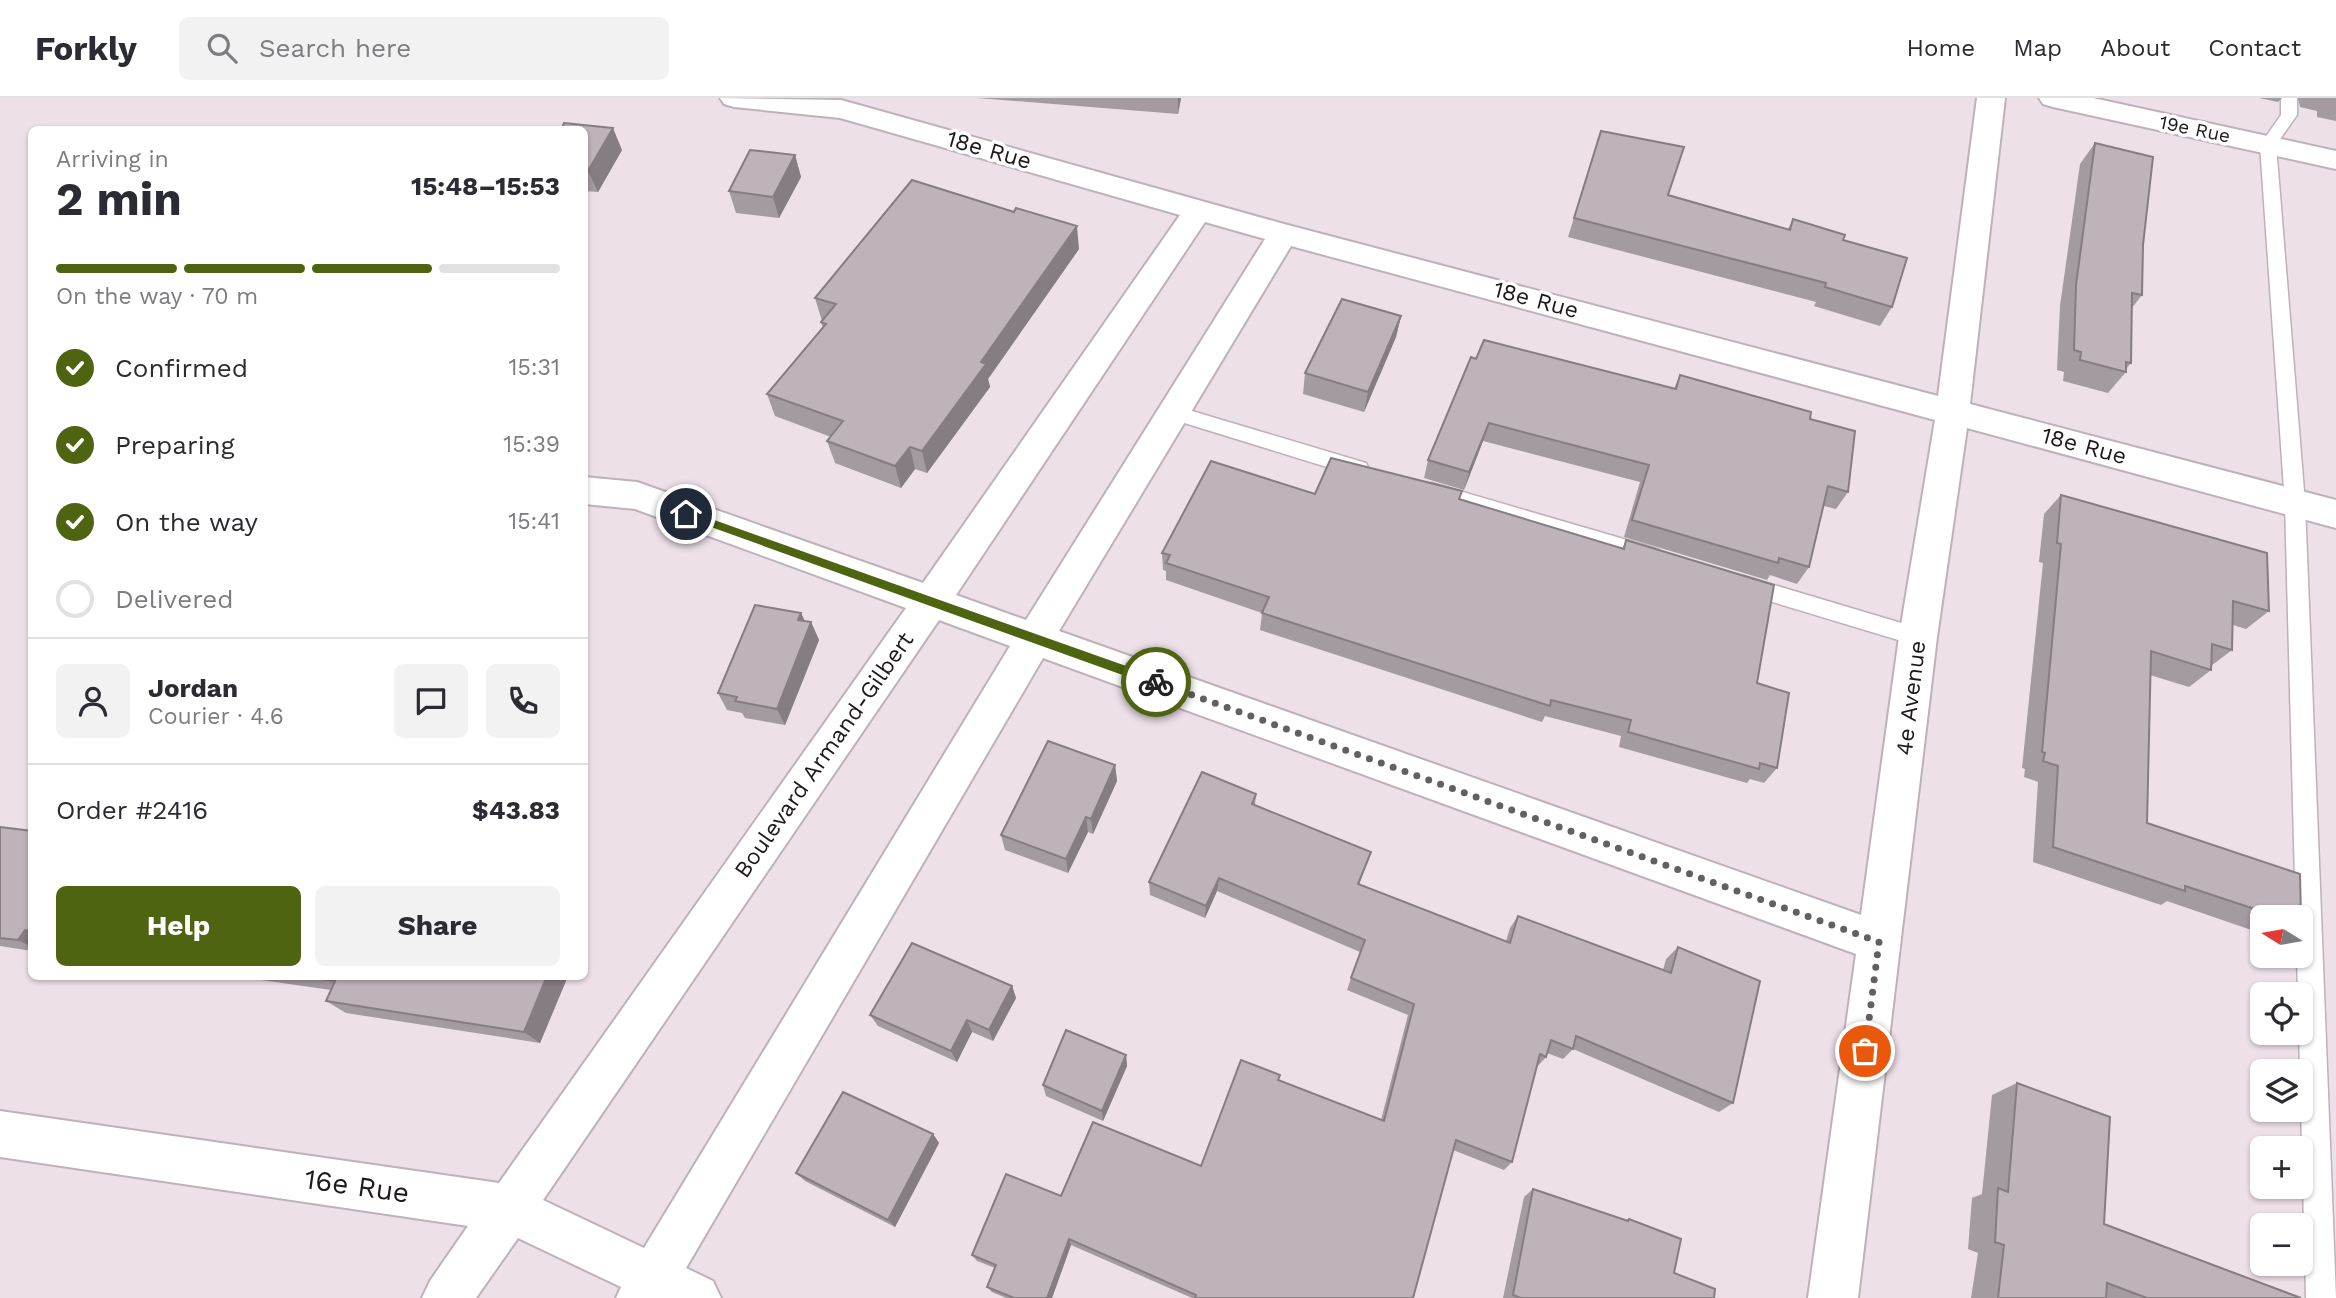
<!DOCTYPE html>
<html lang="en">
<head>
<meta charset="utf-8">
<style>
  body { margin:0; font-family:"Work Sans",sans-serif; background:#f2f2f3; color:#2b2b33; height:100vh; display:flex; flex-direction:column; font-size:26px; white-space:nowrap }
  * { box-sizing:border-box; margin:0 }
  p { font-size:23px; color:#7c7c81 }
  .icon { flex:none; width:38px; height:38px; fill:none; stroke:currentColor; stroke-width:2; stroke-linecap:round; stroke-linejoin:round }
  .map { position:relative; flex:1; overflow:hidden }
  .panel { position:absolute; left:28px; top:28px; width:560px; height:854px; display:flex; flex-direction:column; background:#fff; border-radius:10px; box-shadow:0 2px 5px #0004 }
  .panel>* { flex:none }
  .needle { width:46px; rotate:281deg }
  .fabs { position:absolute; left:2250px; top:807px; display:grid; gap:14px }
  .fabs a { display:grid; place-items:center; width:63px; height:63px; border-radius:10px; background:#fff; box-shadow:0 2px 5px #0004; font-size:35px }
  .pin { position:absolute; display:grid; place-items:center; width:60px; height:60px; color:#fff; margin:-30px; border:4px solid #fff; border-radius:50%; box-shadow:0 2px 7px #0007 }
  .courier { position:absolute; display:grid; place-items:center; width:70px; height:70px; margin:-35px; border:5px solid #4e6410; border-radius:50%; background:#fff; color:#222; box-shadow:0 2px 9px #0007 }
  .head em { font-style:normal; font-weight:700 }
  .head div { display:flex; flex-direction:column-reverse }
  .head { display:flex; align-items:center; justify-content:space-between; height:119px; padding:0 28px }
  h1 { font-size:46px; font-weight:700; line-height:52px }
  .bar { display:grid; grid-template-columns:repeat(4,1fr); gap:10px 7px; align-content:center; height:84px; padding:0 28px }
  .bar i { height:9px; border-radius:5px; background:#e1e1e2 }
  .bar .on { background:#4e6410 }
  .bar p { grid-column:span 4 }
  .line { display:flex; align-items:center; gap:18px; padding:0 28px; border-top:2px solid #e1e1e2 }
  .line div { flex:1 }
  .round { display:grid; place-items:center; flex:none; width:74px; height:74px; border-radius:10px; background:#f2f2f3 }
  ol { padding:0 28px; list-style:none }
  li { display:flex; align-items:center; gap:21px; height:77px }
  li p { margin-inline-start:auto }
  li .icon { padding:7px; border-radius:50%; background:#4e6410; color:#fff; stroke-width:4 }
  li:last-child { color:#7c7c81 }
  li i { width:38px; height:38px; border:4px solid #e1e1e2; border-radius:50% }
  .cta { display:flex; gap:14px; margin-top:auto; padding:14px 28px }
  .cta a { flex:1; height:80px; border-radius:10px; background:#4e6410; color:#fff; font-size:28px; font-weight:700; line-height:80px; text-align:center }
  .cta a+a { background:#f2f2f3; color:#2b2b33 }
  header { display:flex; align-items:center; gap:42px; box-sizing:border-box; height:98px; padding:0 35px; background:#fff; border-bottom:2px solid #e1e1e2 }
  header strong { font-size:33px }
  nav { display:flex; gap:38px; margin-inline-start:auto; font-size:24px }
  .search { width:490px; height:63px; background:#f2f2f3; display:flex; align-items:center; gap:18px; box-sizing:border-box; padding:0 24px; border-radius:10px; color:#7c7c81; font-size:26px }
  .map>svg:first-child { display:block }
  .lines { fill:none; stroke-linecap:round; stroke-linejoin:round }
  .service-casing { stroke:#beb1b9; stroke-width:3 }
  .minor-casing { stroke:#beb1b9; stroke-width:4 }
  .service { fill:#fff; fill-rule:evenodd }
  .minor { fill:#fff; fill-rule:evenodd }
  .wall { fill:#a49aa1 }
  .shaded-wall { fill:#867d83 }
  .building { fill:#bfb3bb; stroke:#867d83; stroke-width:2 }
  .route { fill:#4e6410 }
  .done { stroke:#655e63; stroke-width:7; stroke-dasharray:0 12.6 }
  .labels { text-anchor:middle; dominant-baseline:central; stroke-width:7; stroke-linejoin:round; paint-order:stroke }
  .far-street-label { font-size:19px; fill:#1c181b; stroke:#fff }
  .street-label { font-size:23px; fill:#1c181b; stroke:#fff }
  .near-street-label { font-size:28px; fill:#1c181b; stroke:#fff }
</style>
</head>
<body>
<header>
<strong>Forkly</strong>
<div class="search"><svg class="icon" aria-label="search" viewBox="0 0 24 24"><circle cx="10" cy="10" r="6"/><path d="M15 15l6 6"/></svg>Search here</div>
<nav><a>Home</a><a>Map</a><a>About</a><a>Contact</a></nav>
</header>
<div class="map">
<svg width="2336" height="1200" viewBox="0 0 2336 1200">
  <rect width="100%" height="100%" fill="#ede0e9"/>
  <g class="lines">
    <defs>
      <path id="service" d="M2281,0H2297V17L2276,47L2305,405L2336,1200H2306L2299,934L2301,896H2298L2297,858H2301V819H2296L2285,405L2260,47L2281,17Z
        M1172,307L1366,365L1369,371L1366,377L1359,379L1165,319L1162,314Z
        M1432,385L1651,449L1659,452L1662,458L1659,464L1651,467L1425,399L1422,393L1425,387Z
        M1744,478L1918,530L1926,532L1929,539L1926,546L1918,548L1736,493L1733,487L1736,481Z"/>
      <path id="minor" d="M720,0L841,2L1284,126L1938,298L1977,0H2005L1970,306L2336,402V430L1967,330L1937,539L1858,1200H1808L1856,856L1043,560L686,1170L713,1183L721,1200H616L621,1189L518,1140L476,1200H422L430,1183L468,1128L0,1059V1013L499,1085L906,510L635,411L584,406V379L637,384L923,485L1180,117L840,20L734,9L724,6ZM1205,124L1265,141L1026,522L956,497ZM1291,148L1935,322L1899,539L1861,817L1059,533ZM939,522L1010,548L644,1150L543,1102Z
        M2039,0H2093L2336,53V71L2053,9L2043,6Z"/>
    </defs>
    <!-- service casing -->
    <use href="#service" class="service-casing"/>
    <!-- minor casing -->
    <use href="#minor" class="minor-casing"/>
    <!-- service -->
    <use href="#service" class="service"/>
    <!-- minor -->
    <use href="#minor" class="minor"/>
  </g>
  <!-- wall -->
  <path class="wall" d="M977,0H1181L1178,16Z
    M2259,0H2282L2278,4Z
    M2298,0H2336V23L2317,19V13L2300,9Z
    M584,32L622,52L598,94L584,93Z
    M1601,33L1668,97L1788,131L1793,121L1843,142L1892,209L1880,228L1814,208L1816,204L1568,139Z
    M2095,45L2143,147L2142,197L2132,210L2131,265L2126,271V274L2108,295L2063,283L2064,274L2057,272L2060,208L2080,66Z
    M795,57L801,79L779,120L736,115L729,93Z
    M1079,151L988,281L990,289L927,375L915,371L901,390L835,365L827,343L831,339L775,318L767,296L823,230L821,224L822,223L815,200Z
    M1401,218L1396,239L1364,314L1303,296L1305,275Z
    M1476,261L1674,291L1680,277L1810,321L1848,394L1836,411L1824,408L1809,469L1797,486L1770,477L1767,482L1624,439L1640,384L1483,343L1464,392L1424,380L1428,362Z
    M1462,393L1459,402L1622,451L1626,442L1757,585L1777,670L1764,685L1750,681L1747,685L1619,649L1621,638L1545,618L1542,624L1260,532L1262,515L1166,482V473L1163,472L1162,455L1315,396Z
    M2061,397L2269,513L2246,531L2233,527L2232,552L2211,568V572L2189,589L2150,577L2147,725L2301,819H2263V836L2167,803L2161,807L2033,764L2038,684L2024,679L2025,671L2022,670L2043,465L2039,464L2044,416Z
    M801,515L805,523L811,524L819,542L785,627L745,620L742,615L727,612L718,595Z
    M1115,667L1117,683L1093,736L1088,734L1068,775L1005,752L1001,737Z
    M1256,696L1255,707L1371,754L1359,787L1506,843L1510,830L1518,818L1663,872L1666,861L1678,849L1733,1005L1719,1014L1573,951L1563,961L1547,955L1546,959L1537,969L1512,1064L1504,1072L1453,1052L1413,1200H1192L1071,1147L1052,1200H1006L992,1194L987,1189L995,1170L977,1163L972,1157L1061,1098L1201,1068L1278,982L1381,1022L1408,917L1347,892L1360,854L1217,793L1205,820L1150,797L1149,784Z
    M0,729L32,733V853L0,848Z
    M234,878H568L540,945L346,915L326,903L331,892Z
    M1012,888L1016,900L993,943L972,934L957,964L878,928L870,917Z
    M1126,957L1127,968L1103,1023L1046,998L1043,987Z
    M2017,985L2104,1126L2301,1200H1971L1978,1155L1968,1151L1972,1100L1982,1096L1992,997Z
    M933,1036L939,1045L895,1129L805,1083L796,1075Z
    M1533,1091L1626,1122L1629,1121L1674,1175L1714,1200H1503L1524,1099Z"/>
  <!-- shaded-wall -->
  <path class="shaded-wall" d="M1178,0H1181L1178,16Z
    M613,30L622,52L598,94L588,73Z
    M795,57L801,79L779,120L773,99Z
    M1077,128L1079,151L988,281L990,289L927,375L922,353L981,264Z
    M1401,218L1396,239L1364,314L1368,294Z
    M1489,325L1483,343L1464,392L1469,374Z
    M910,349L915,371L901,390L895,368Z
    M801,515L808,532L811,524L819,542L785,627L777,611L798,522Z
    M1115,667L1117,683L1093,736L1091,721Z
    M1086,719L1088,734L1068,775L1066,761Z
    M1219,780L1217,793L1205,820L1206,808Z
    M25,832L32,835V849L18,842Z
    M547,878H568L540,945L524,934Z
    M1012,888L1016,900L993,943L989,932Z
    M967,922L972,934L957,964L951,953Z
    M1126,957L1127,968L1103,1023L1102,1013Z
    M933,1036L939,1045L895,1129L888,1122Z
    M1069,1141L1071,1147L1052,1200H1047Z"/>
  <!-- building -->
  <path class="building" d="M564,25L613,30L588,73L584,72V32H561Z
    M1601,33L1684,49L1668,97L1790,132L1793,121L1845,137L1843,142L1907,160L1892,209L1825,189L1826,185L1574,120Z
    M2095,45L2153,59L2143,147L2142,197L2132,195L2131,265L2126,264V274L2080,262L2081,254L2074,252L2076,187Z
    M750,52L795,57L773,99L729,93Z
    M912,82L1014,114L1016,110L1077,128L981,264L986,266L922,353L910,349L895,368L827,343L843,323L767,296L826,226L821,224L836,206L815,200Z
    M1342,201L1401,218L1368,294L1305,275Z
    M1484,242L1676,291L1680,277L1811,314L1810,321L1855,333L1848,394L1828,388L1809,469L1779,460L1778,465L1632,422L1649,367L1489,325L1469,374L1428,362L1471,259L1476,261Z
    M1331,360L1462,393L1459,401L1624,451L1626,442L1774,487L1757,585L1789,595L1777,670L1760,665L1759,671L1628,634L1631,622L1551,602L1550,608L1262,515L1269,499L1166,465L1170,457L1162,455L1211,363L1315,396Z
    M2061,397L2267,455L2269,513L2233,503L2232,552L2212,546L2211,572L2151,553L2147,725L2300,776L2301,819H2279L2185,788V793L2053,749L2058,668L2043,663L2045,655L2042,654L2061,446L2057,445Z
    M755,507L801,515L798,522L811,524L777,611L735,603L737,599L718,595Z
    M1048,643L1115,667L1091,721L1086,719L1066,761L1001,737Z
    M1202,674L1256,696L1252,706L1371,754L1358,786L1510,845L1518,818L1671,875L1678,849L1760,883L1733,1005L1576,938L1573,951L1551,942L1546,959L1540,956L1512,1064L1456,1042L1413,1200H1195L1196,1197L1069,1141L1047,1200H1014L987,1189L996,1167L972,1157L1006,1076L1061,1098L1093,1024L1201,1068L1241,962L1280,977L1278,982L1384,1023L1414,906L1351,880L1365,842L1219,780L1206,808L1149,784Z
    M0,729L32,733V833L25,832L18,842L0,840Z
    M912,845L1012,888L989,932L967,922L951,953L870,917Z
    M303,878H547L524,934L326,903L335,883Z
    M1066,932L1126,957L1102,1013L1043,987Z
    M2017,985L2110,1019L2104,1126L2301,1200H2147L2107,1185L2106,1200H1998L2004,1147L1995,1144L1998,1090L2008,1094Z
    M843,994L933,1036L888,1122L796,1075Z
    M1533,1091L1628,1123L1629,1121L1681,1141L1674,1175L1715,1191L1714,1200H1521L1513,1197Z"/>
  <!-- route -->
  <path class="route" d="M686,412L1160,580L1161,584L1156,589L683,419V413Z"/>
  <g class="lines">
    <!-- done -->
    <path class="done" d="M1156,584L1879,844L1865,953"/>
  </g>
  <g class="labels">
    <!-- far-street labels -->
    <g class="far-street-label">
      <text transform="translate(2195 31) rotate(12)">19e Rue</text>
    </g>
    <!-- street labels -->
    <g class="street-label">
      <text transform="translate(989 52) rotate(16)">18e Rue</text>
      <text transform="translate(1536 202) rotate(15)">18e Rue</text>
      <text transform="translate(2084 348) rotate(15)">18e Rue</text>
      <text transform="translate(1911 600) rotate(-83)">4e Avenue</text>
      <text transform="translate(824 657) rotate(-55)">Boulevard Armand-Gilbert</text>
    </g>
    <!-- near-street labels -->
    <g class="near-street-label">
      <text transform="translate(357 1088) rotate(8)">16e Rue</text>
    </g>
  </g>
</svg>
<div class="fabs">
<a><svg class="needle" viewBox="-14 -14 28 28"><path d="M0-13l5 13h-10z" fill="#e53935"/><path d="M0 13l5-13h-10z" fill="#7c7c81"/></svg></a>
<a><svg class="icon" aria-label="locate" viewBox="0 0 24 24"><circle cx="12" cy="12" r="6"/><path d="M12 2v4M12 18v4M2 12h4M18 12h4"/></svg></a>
<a><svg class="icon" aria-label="layers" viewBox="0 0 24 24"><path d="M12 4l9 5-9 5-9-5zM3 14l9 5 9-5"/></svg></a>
<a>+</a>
<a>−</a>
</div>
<div class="pin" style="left:1865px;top:953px;background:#ea580c"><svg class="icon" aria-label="bag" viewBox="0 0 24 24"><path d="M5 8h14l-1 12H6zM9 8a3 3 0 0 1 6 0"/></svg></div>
<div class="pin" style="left:686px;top:416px;background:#1f2937"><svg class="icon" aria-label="home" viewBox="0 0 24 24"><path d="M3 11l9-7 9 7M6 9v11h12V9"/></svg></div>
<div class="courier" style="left:1156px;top:584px"><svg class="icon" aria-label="bike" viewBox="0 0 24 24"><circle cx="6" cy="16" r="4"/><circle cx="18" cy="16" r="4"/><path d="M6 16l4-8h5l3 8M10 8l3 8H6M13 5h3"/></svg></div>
<section class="panel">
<div class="head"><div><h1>2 min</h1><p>Arriving in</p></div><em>15:48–15:53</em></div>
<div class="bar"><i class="on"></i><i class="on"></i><i class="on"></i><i></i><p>On the way · 70 m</p></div>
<ol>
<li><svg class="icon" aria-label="check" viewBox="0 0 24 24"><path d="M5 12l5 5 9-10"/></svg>Confirmed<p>15:31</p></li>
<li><svg class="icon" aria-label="check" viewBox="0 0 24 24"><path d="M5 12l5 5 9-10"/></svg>Preparing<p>15:39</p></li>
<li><svg class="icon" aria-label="check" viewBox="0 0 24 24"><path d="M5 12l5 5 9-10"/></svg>On the way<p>15:41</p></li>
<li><i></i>Delivered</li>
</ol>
<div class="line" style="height:126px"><a class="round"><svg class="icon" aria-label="person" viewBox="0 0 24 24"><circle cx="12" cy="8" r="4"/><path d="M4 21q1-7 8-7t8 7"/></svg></a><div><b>Jordan</b><p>Courier · 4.6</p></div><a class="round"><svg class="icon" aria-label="chat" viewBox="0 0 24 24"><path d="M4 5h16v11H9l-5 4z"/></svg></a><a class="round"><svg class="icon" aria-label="phone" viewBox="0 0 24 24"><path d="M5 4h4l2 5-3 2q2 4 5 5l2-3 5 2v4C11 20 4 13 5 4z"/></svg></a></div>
<div class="line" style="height:91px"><div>Order #2416</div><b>$43.83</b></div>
<div class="cta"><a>Help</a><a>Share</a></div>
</section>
</div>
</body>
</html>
